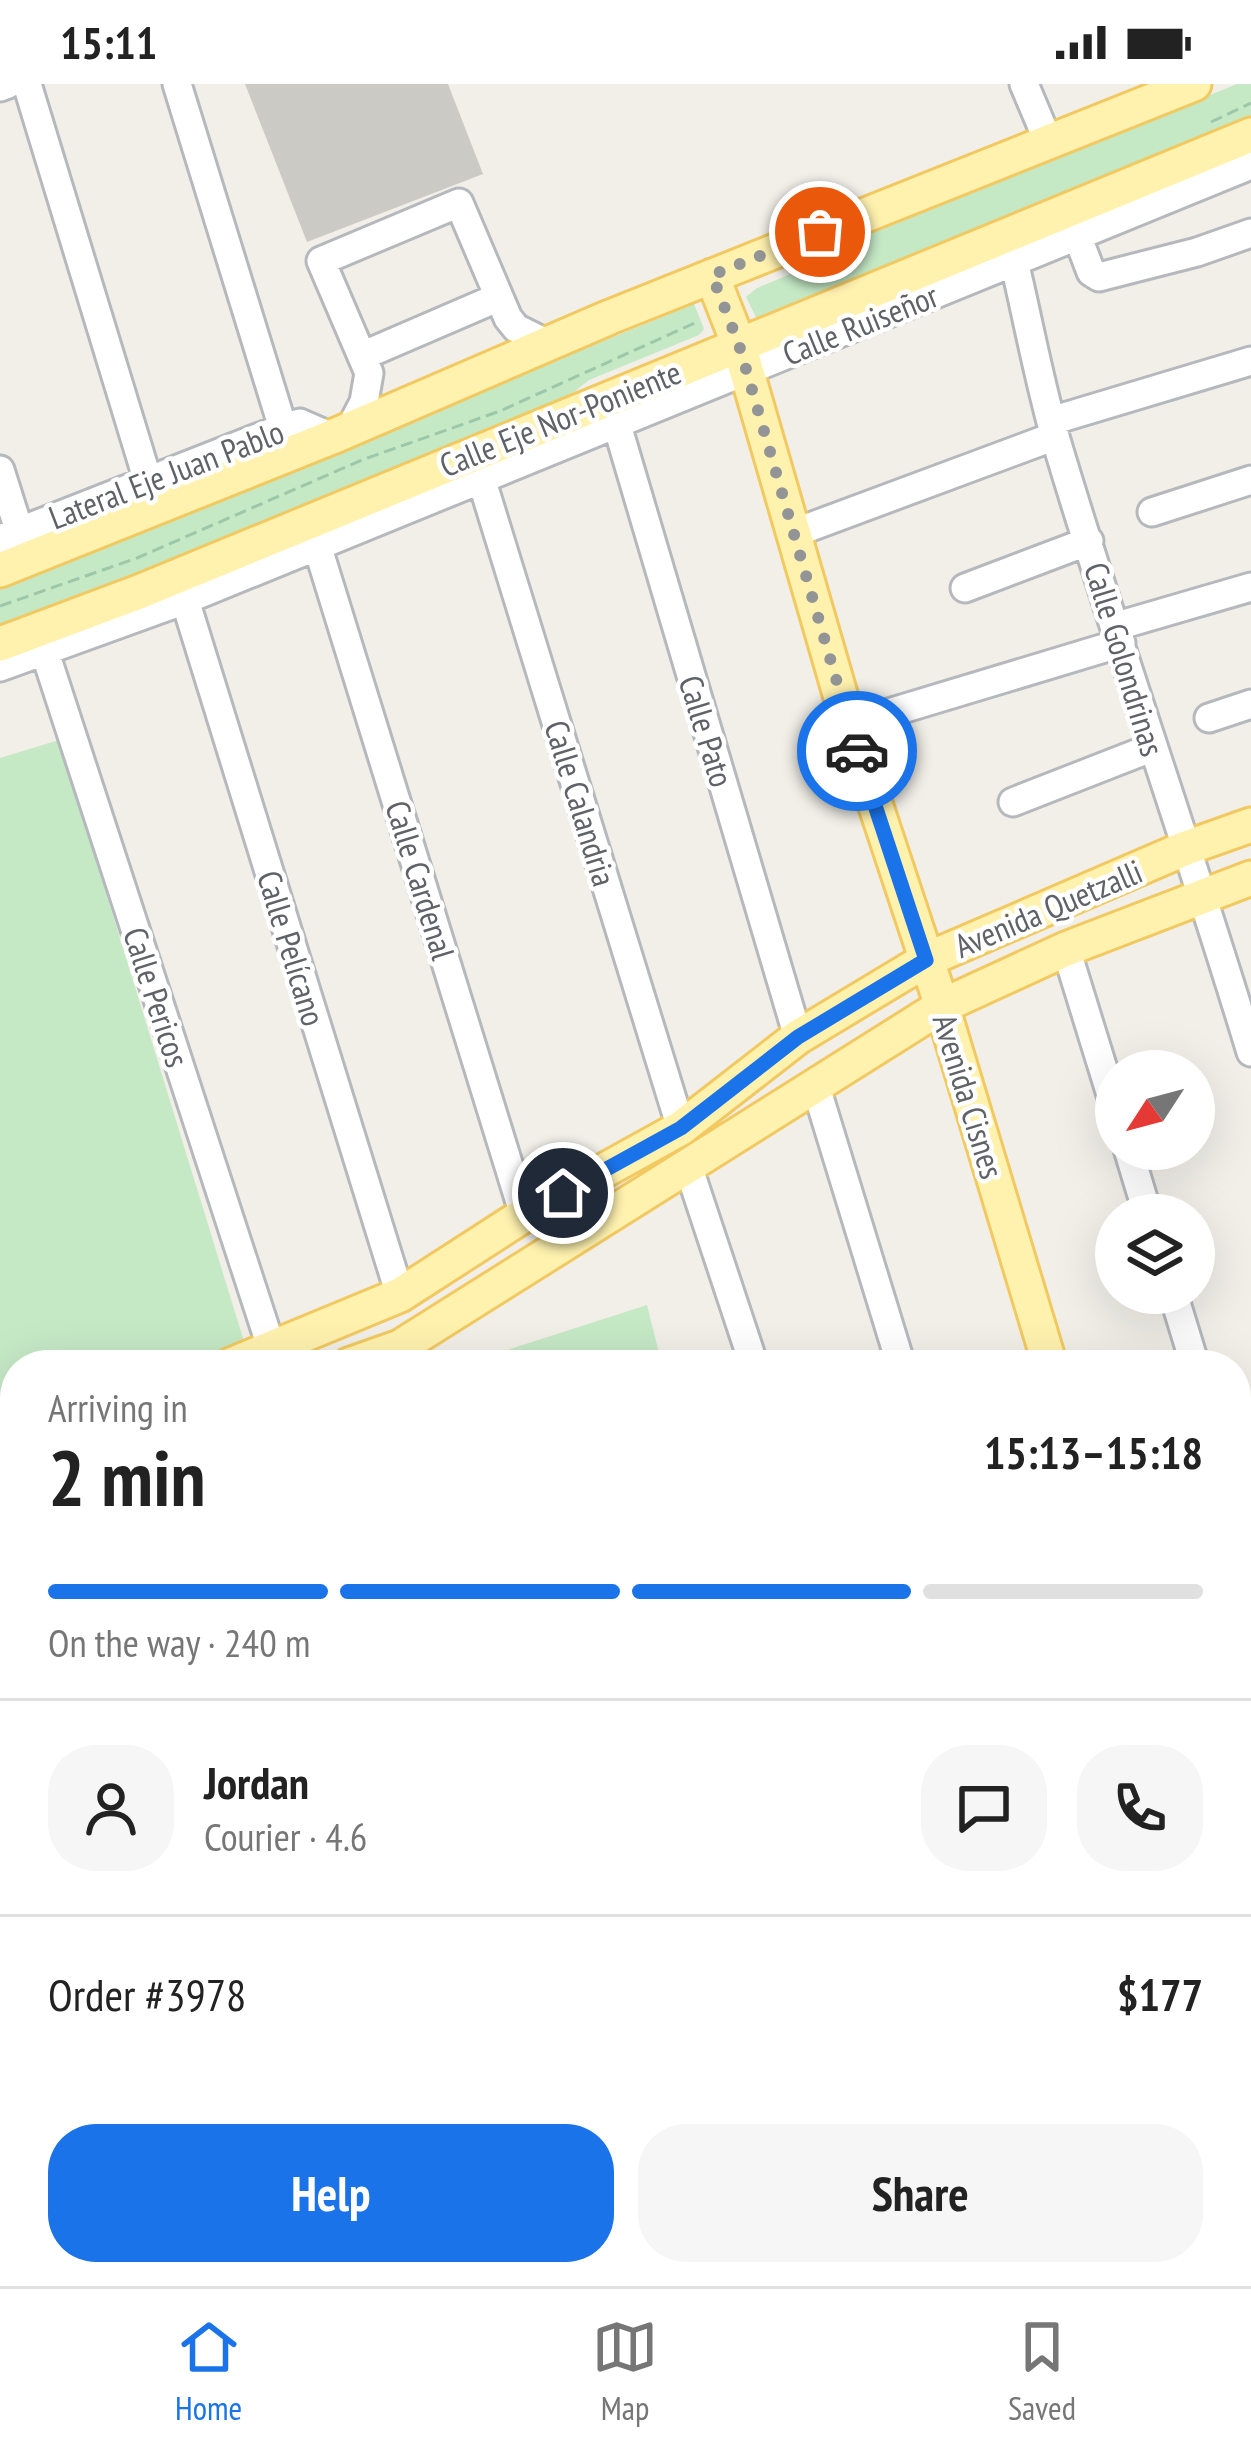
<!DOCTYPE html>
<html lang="en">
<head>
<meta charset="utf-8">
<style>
  body { margin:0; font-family:"PT Sans Narrow",sans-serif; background:#f6f6f6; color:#222; height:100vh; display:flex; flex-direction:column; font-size:45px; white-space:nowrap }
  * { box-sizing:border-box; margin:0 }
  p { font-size:39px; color:#767676 }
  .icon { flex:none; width:66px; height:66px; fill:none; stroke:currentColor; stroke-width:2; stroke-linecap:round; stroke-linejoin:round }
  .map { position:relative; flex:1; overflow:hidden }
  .panel { position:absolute; left:0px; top:1266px; width:1251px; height:936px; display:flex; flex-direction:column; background:#fff; border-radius:48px 48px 0 0; box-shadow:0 12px 48px #0002 }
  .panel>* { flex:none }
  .needle { width:78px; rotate:234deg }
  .fabs { position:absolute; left:1095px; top:966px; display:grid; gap:24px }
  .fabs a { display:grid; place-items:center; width:120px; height:120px; border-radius:50%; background:#fff; box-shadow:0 12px 48px #0002; font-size:60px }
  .pin { position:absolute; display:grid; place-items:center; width:102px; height:102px; color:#fff; margin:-51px; border:6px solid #fff; border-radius:50%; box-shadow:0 3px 12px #0007 }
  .courier { position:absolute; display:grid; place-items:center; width:120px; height:120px; margin:-60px; border:9px solid #1a73e8; border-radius:50%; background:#fff; color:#222; box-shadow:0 3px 15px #0007 }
  .head em { font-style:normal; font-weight:600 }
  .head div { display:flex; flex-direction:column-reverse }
  .head { display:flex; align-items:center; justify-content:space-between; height:204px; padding:0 48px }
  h1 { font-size:78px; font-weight:600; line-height:90px }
  .bar { display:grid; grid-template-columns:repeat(4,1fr); gap:18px 12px; align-content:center; height:144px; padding:0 48px }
  .bar i { height:15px; border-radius:9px; background:#e0e0e0 }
  .bar .active { background:#1a73e8 }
  .bar p { grid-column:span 4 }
  .line { display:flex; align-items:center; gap:30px; padding:0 48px; border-top:3px solid #e0e0e0 }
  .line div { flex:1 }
  .round { display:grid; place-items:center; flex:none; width:126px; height:126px; border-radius:48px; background:#f6f6f6 }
  .action { display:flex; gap:24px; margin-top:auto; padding:24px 48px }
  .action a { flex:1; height:138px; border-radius:48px; background:#1a73e8; color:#fff; font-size:48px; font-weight:600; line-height:138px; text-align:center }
  .action a+a { background:#f6f6f6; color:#222 }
  .status { display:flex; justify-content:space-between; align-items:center; height:84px; padding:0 60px; background:#fff; direction:ltr }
  .status svg { height:33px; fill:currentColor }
  .tab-bar { display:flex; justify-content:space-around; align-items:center; height:168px; border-top:3px solid #e0e0e0; background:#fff; font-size:33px; color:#767676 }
  .tab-bar a { display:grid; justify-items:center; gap:6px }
  .tab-bar .active { color:#1a73e8 }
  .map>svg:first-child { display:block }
  .green { fill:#c5e8c5 }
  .building { fill:#cccac5 }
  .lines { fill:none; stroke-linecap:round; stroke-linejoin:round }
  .minor-casing { stroke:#b5b8bc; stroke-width:33 }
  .major-casing { stroke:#f2c960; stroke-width:39 }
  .path { stroke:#9cc7a9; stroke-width:3; stroke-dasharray:12 6; stroke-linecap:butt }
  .minor { stroke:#fff; stroke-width:27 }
  .major { stroke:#fff2af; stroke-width:33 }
  .done { stroke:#929495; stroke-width:12; stroke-dasharray:0 21.6 }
  .route { stroke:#1a73e8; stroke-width:15 }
  .labels { text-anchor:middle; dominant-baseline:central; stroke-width:9; stroke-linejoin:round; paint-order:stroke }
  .street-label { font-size:33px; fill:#5f6368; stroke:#fff }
</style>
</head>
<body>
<div class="status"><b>15:11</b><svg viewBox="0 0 49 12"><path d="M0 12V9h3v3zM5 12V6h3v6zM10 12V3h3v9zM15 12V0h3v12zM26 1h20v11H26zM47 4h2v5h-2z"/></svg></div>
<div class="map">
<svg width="1251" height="2202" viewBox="0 0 1251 2202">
  <rect width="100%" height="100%" fill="#f1efe8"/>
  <!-- green -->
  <path class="green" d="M1237,0H1251V37L764,234L756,233L746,213L757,204L849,165L867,151Z
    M694,220L704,245L699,251L589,296L563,317L0,545V504Z
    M59,656L246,1264L201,1281H15V1350L0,1356V674Z
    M647,1221L662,1281H492L489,1272Z
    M709,2187H771L778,2202H683Z"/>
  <!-- building -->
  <path class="building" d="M245,0H448L483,90L307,158Z"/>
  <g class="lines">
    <defs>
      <path id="minor" d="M27,0L148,397
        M177,0L283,344
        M1024,0L1048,57
        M0,3L8,0
        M1077,151L1091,188L1099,193L1197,168L1251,149
        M1014,177C1028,236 1039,297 1056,356C1117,561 1189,763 1251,968
        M362,272L499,213
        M1051,337L1251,277
        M617,341L798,953
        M350,345L364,318L369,289L321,177L459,119L508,234L516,244L548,260
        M0,386L24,462
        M481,394L681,1044
        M1152,428L1251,396
        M794,449L1055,352
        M0,455L283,344L300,339L332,353
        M317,461L524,1131
        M965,504L1089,457
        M185,516L400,1211
        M1117,542L1251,503
        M39,550L277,1281
        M0,583L185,516L1251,81
        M1209,634L1251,620
        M849,641L1121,559
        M1013,718L1151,664
        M1066,865L1116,1027
        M815,1000L901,1281
        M1128,1065L1148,1131
        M688,1082L754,1281
        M1173,1209L1195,1281
        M1236,1361L1251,1355
        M0,1452L15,1498
        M1236,1510L1251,1505
        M1236,1649L1251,1643
        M0,1887L15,1932
        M1236,1939L1251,1824
        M1236,1996L1251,1998
        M1236,2081L1251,2083
        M0,2120L15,2110
        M345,2187L353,2202
        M496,2187L504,2202
        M642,2187L650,2202
        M792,2187L800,2202
        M1111,2189L1213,2202
        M134,2202L155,2187
        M836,2202L865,2187
        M977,2202L978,2187
        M1020,2202L1022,2187"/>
      <path id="major" d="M712,192L739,261L849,641L942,922L1050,1281
        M0,486L332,353L610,233L1194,0
        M0,560L139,508L1251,51
        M231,1281L400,1211L524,1131L681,1044L798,953L926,876L1186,764L1251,741
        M349,1281L400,1263L942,922L1066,865L1251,794
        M0,1370L15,1364
        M0,1415L15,1410"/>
    </defs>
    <!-- minor casing -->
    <use href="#minor" class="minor-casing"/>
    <!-- major casing -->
    <use href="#major" class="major-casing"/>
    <!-- path -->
    <path class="path" d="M1211,38L1251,19
      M0,522L137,474L362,376L500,327L697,238"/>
    <!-- minor -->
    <use href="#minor" class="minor"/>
    <!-- major -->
    <use href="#major" class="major"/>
  </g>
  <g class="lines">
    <!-- done -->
    <path class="done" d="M820,148L712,191L739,261L857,667"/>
    <!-- route -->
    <path class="route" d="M563,1109L681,1044L798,953L926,876L857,667"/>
  </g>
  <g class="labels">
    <!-- street labels -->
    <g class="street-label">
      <text transform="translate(860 240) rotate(-22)">Calle Ruiseñor</text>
      <text transform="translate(560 334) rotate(-22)">Calle Eje Nor-Poniente</text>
      <text transform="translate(166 390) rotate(-21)">Lateral Eje Juan Pablo</text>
      <text transform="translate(1125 575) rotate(73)">Calle Golondrinas</text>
      <text transform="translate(707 647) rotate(73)">Calle Pato</text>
      <text transform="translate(581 719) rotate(73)">Calle Calandria</text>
      <text transform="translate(421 796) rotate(73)">Calle Cardenal</text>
      <text transform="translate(1048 824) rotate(-23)">Avenida Quetzalli</text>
      <text transform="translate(292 864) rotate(73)">Calle Pelícano</text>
      <text transform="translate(157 913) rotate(72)">Calle Pericos</text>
      <text transform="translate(969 1012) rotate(73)">Avenida Cisnes</text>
    </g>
  </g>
</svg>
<div class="fabs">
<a><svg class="needle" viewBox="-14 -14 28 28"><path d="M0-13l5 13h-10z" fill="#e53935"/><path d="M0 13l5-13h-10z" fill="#767676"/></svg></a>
<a><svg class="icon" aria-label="layers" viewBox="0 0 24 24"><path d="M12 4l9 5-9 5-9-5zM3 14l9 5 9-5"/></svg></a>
</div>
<div class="pin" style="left:820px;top:148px;background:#ea580c"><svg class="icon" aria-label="bag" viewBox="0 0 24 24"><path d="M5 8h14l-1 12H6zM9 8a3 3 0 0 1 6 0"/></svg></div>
<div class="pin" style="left:563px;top:1109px;background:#1f2937"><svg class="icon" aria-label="home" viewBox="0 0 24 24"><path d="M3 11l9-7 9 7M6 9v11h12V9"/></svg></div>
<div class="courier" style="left:857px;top:667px"><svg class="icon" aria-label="car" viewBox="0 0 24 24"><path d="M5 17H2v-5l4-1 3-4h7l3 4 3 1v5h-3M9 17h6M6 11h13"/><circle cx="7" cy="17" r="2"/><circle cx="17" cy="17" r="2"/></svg></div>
<section class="panel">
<div class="head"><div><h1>2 min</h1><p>Arriving in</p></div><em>15:13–15:18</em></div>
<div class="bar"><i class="active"></i><i class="active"></i><i class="active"></i><i></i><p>On the way · 240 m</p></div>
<div class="line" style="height:216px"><a class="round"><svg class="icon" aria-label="person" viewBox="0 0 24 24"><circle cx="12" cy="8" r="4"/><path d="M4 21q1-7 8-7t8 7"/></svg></a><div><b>Jordan</b><p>Courier · 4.6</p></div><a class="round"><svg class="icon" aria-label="chat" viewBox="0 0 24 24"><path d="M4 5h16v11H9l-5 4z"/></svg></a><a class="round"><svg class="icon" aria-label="phone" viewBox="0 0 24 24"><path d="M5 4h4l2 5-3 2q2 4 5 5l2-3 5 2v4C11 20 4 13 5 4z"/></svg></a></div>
<div class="line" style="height:156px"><div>Order #3978</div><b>$177</b></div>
<div class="action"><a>Help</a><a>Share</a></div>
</section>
</div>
<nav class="tab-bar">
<a class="active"><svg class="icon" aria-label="home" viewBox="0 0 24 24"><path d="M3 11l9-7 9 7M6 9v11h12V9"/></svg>Home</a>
<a><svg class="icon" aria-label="map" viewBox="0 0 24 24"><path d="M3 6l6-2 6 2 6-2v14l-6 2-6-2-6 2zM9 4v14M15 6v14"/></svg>Map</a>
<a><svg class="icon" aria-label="saved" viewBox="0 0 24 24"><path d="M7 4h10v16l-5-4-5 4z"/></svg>Saved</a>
</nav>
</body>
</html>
